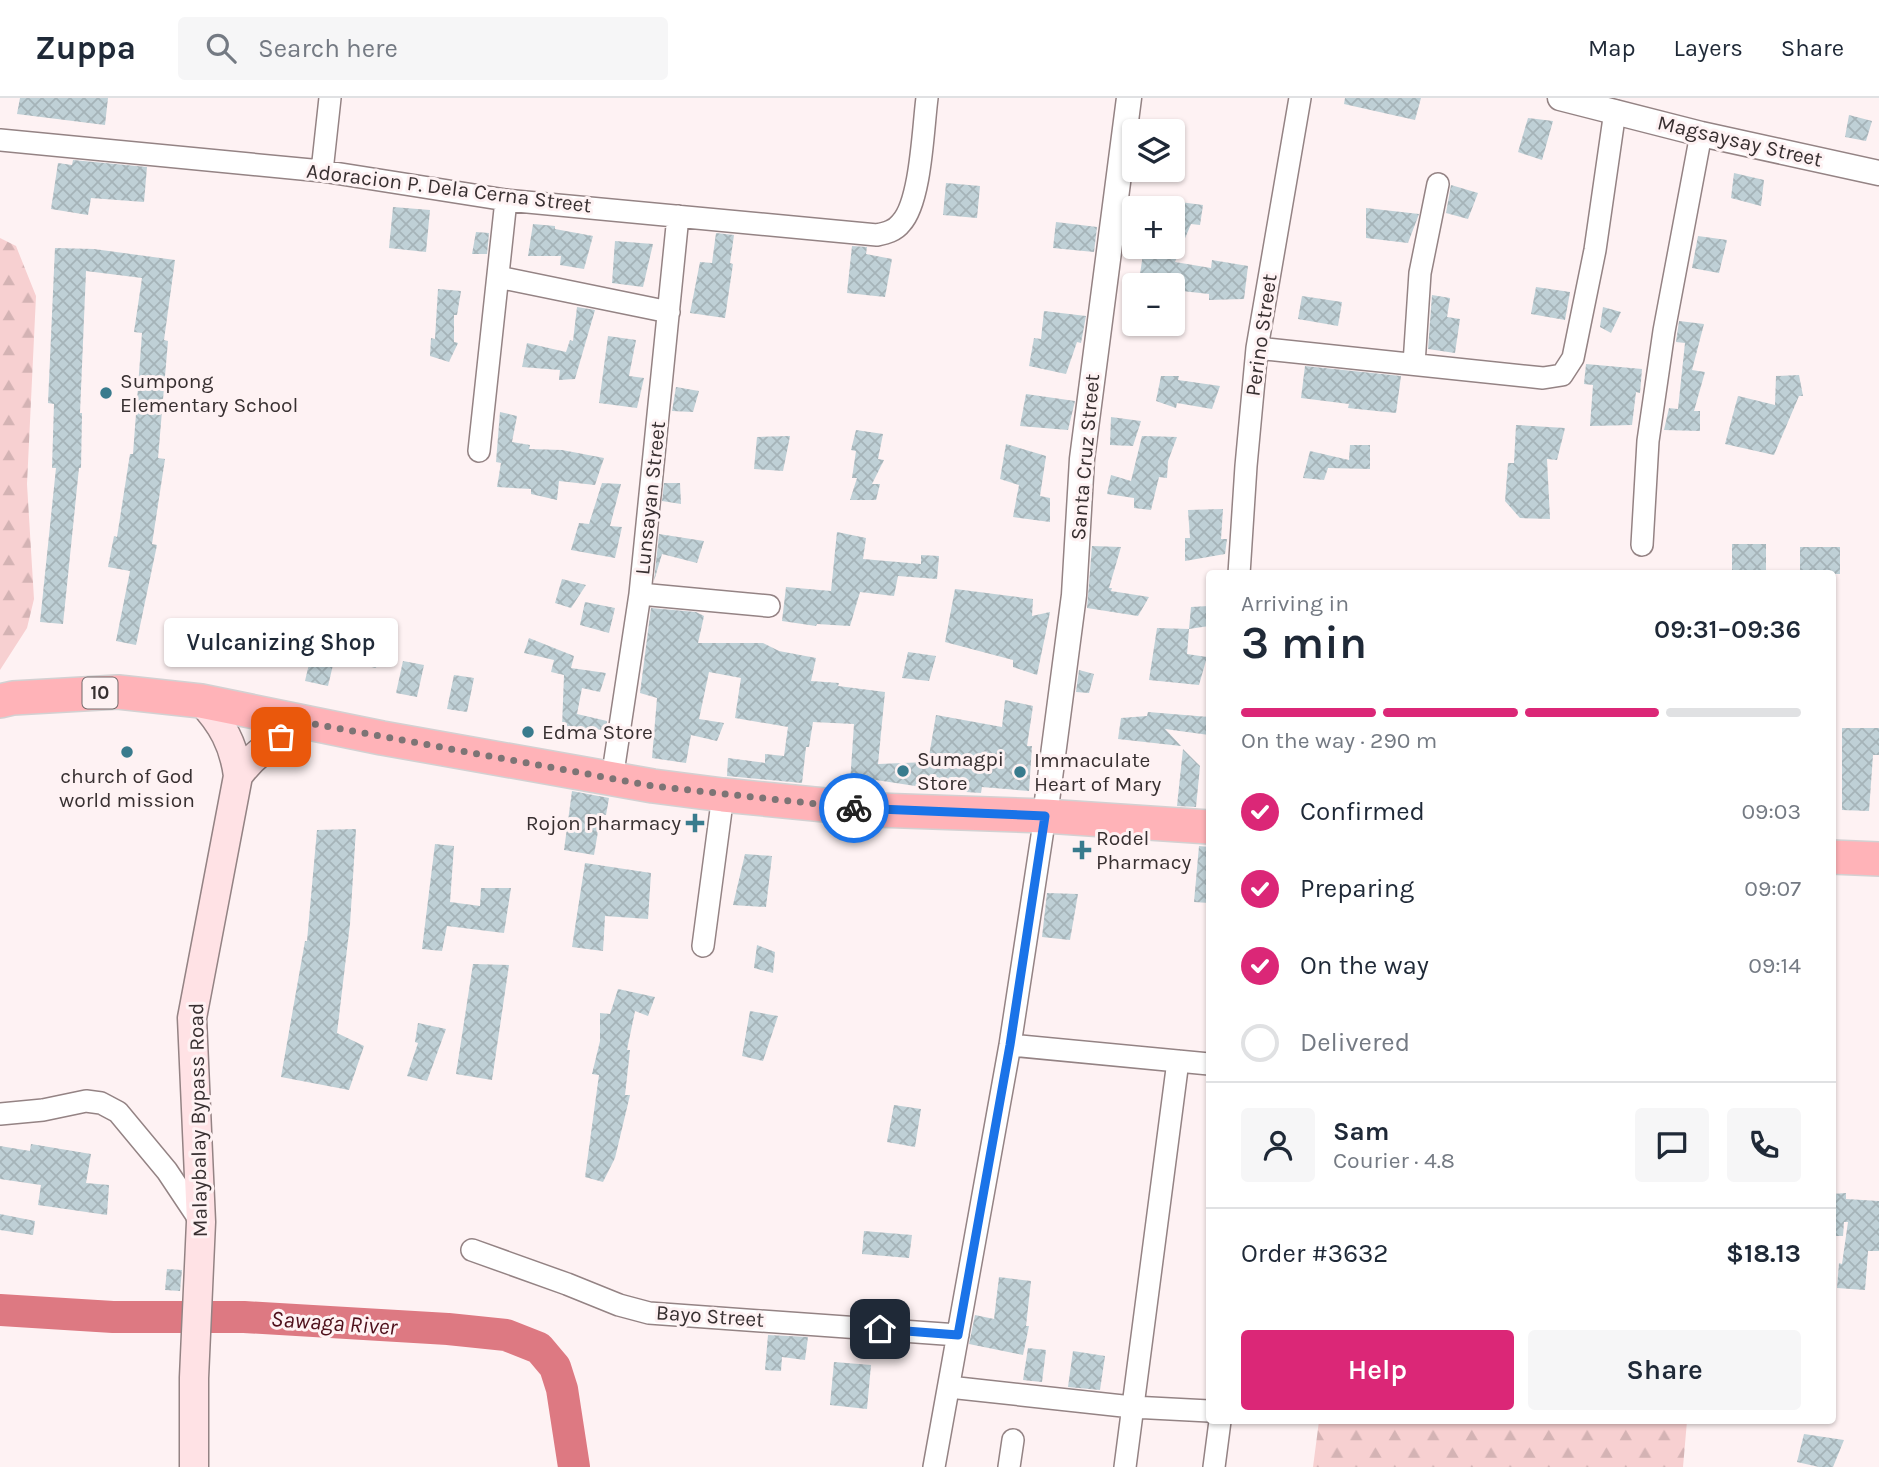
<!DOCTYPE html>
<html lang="en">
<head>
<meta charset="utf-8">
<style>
  body { margin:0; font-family:Karla,sans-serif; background:#f6f6f7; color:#1f2937; height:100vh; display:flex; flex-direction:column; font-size:26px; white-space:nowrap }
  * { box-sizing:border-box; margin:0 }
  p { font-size:23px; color:#747a83 }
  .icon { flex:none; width:38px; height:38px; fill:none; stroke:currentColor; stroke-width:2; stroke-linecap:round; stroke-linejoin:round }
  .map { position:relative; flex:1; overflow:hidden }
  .details { position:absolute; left:1206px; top:472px; width:630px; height:854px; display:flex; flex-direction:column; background:#fff; border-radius:7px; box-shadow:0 2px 5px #0004 }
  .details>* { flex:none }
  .controls { position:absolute; left:1122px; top:21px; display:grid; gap:14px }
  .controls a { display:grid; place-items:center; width:63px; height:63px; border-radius:7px; background:#fff; box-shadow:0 2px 5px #0004; font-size:35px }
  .pin { position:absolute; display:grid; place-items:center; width:60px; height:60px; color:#fff; margin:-30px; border-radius:14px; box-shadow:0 4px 10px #0006 }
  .courier { position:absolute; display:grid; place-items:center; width:70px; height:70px; margin:-35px; border:5px solid #1a73e8; border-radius:50%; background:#fff; color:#222; box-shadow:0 2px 9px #0007 }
  .bubble { position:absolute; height:49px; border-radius:7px; background:#fff; box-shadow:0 2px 5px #0004; font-size:23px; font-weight:600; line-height:49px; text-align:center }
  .head em { font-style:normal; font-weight:600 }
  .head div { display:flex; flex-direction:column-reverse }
  .head { display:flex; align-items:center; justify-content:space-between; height:119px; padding:0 35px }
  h1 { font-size:46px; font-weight:600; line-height:52px }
  .bar { display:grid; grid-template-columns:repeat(4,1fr); gap:10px 7px; align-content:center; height:84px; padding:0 35px }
  .bar i { height:9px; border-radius:5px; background:#e0e1e3 }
  .bar .selected { background:#db2777 }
  .bar p { grid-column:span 4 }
  .line { display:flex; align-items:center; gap:18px; padding:0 35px; border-top:2px solid #e0e1e3 }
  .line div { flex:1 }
  .round { display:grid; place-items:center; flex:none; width:74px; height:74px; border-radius:7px; background:#f6f6f7 }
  ol { padding:0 35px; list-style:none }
  li { display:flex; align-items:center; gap:21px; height:77px }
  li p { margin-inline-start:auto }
  li .icon { padding:7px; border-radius:50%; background:#db2777; color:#fff; stroke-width:4 }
  li:last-child { color:#747a83 }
  li i { width:38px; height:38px; border:4px solid #e0e1e3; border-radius:50% }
  .primary-button { display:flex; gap:14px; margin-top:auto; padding:14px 35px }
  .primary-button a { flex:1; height:80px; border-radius:7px; background:#db2777; color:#fff; font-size:28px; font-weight:600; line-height:80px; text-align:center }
  .primary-button a+a { background:#f6f6f7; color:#1f2937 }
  header { display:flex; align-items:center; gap:42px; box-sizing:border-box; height:98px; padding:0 35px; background:#fff; border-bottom:2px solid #e0e1e3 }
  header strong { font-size:33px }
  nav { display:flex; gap:38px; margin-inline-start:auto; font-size:24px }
  .search { width:490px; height:63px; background:#f6f6f7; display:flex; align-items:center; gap:18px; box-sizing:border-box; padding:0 24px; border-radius:7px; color:#747a83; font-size:26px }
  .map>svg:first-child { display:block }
  .forest { fill:url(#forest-firs) }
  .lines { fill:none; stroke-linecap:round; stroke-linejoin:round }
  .river { stroke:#dd7982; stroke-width:32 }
  .building { fill:url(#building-cross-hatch) }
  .minor-casing { stroke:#948384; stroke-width:24 }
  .tertiary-casing { stroke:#948384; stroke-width:27 }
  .secondary-casing { stroke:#948384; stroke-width:31 }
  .trunk-casing { stroke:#d3d1d2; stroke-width:36 }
  .minor { stroke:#fff; stroke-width:21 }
  .tertiary { stroke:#fff; stroke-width:24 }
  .secondary { stroke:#ffe2e5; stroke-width:28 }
  .trunk { stroke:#ffb3b8; stroke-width:33 }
  .done { stroke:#7d7475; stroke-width:7; stroke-dasharray:0 12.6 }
  .route { stroke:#1a73e8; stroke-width:9 }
  .poi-dot { fill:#397b8d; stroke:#fef2f3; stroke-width:2.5 }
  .labels { text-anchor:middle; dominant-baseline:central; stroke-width:6; stroke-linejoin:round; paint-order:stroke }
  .shield { fill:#fef2f3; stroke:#736a6b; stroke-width:2 }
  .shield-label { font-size:19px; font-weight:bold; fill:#383031 }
  .street-label { font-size:21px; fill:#383031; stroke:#fef2f3 }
  .poi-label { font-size:21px; fill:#383031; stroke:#fef2f3; text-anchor:start }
  .water-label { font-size:23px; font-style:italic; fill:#4e0f1a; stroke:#fef2f3 }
</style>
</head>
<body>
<header>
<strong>Zuppa</strong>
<div class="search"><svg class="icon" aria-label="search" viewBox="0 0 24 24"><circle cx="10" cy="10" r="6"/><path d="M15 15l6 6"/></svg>Search here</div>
<nav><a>Map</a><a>Layers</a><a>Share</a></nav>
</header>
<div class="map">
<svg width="1879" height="1369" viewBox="0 0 1879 1369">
  <defs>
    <pattern id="forest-firs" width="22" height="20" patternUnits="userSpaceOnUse" patternTransform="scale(1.75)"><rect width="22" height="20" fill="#f7d0d1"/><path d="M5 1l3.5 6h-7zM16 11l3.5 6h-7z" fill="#d4b3b4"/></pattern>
    <pattern id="building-cross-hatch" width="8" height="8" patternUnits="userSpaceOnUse" patternTransform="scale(1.75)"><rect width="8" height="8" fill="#bfd0d6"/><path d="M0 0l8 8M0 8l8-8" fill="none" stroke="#a5b3b8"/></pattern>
  </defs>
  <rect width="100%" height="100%" fill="#fef2f3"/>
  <!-- forest -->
  <path class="forest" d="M0,140L16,148L36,198L27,386L34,501L27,530L0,572Z
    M1319,1323H1687L1683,1369H1313Z"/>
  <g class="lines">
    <!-- river -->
    <path class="river" d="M0,1212L113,1219H244L448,1231L506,1237L539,1250L555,1269L562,1291L574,1369"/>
  </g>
  <!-- building -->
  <path class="building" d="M20,0H108L105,27L17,16Z
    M1345,0H1421L1415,22L1344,6Z
    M1849,17L1872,23L1866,43L1845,39Z
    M1528,20L1553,23L1542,62L1518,54Z
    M73,62L147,69L144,104L91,100L88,117L51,111L58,65L72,67Z
    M1734,75L1764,82L1761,108L1731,100Z
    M946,85L980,88L977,120L943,117Z
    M1451,87L1478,95L1468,121L1446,115Z
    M1172,103L1203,107L1200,127L1191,126L1175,164L1211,170L1212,162L1248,168L1244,201L1209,202V196L1182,193V187H1155L1139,183L1144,149H1172Z
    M393,109L430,112L426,154L389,150Z
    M1366,110L1419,116L1408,145L1366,140Z
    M1056,124L1097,129L1094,154L1053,150Z
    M533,126L555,128V131L593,138L584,171L560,167L561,158H528Z
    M476,134L489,135L487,156H472Z
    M716,135L734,137L730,165L733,166L725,220L690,215L700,164L712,165Z
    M1698,138L1727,142L1719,175L1692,170Z
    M615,143L653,146L643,189L612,185Z
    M852,148L867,149L866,156L892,161L885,199L847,195Z
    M55,150L94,151L175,162L164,242L168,243L158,360L165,361L152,446L157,447L136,547L116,543L130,473L108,469L114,438L117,439L130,356H133L142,235L134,234L142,180L86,173L80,315H82L81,370H79L63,526L40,524L56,370H52L54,306L48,305Z
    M1536,189L1570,194L1565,222L1531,216Z
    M438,191L461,193L457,217H454V244L458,245L449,264L430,258L431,240L435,241Z
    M1432,197L1450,200L1447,219L1460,221L1455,255L1428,251Z
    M1302,198L1342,204L1338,228L1298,221Z
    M577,209L595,212L575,281L559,282L560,272L522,269L527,245L566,254L570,242L573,243Z
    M1603,209L1621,214L1611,235L1600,229Z
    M1044,213L1086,218L1081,245L1077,244L1066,276L1029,268L1034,240L1041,241Z
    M1679,223L1704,226L1692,272L1705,274L1694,313H1700V333L1664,332L1669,310L1678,311L1685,245L1676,244Z
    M608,238L636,242L629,278L644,280L637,310L599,305Z
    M1586,266L1642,271L1640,295L1636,294L1632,327L1590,328L1593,287L1584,286Z
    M1305,268L1401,278L1396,315L1348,310L1349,306L1301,300Z
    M1799,277L1803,298H1799L1774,357L1725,346L1738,298L1775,307L1776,278Z
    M1161,278H1179L1178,282L1220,288L1212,311L1177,305L1176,310L1156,303Z
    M676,289L699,293L693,314L672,313Z
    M1026,296L1075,303L1068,332L1020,328Z
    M500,314L517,318L512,344L530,347L529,351L562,352L604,360L595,387L559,383L557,402L531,396V391L497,389L501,365L496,364Z
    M1111,319L1141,323L1133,348L1110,347Z
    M1516,327L1565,330L1557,362L1547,361L1550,421L1520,420L1505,403L1508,365H1514Z
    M856,332L883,336L878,361L884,362L872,386H880L876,402H850L857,380H852L856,353L851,352Z
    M790,338L783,373L754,371L757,339Z
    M1142,338L1177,339L1168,363L1167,380L1159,379L1151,412L1134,410V400L1107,396L1111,377L1131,383Z
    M1006,346L1046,358L1040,398L1050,400V424L1013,419L1019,387L1000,381Z
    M1350,347H1370V371L1328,370L1324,382L1303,380L1310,353L1349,362Z
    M602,385L621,386L610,428L622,429L615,460L571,452L579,425L589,426Z
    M664,385H680L681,406L662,403Z
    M1223,411L1221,441H1227L1225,456L1185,463V440H1190L1188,412Z
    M837,434L866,440L863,461L921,466V457L939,458L937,481L898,478L894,498L860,494L850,528L817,526L816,528L782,523L786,489L831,493Z
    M659,436L704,443L697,465L662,456L654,483Z
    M1732,446H1766V476H1732Z
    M1092,448L1121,449L1109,490H1112L1111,493L1149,499L1138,518L1087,510Z
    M1800,449H1840V476H1800Z
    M562,481L586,487L571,510L555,505Z
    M955,491L1033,501L1032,518L1050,514L1037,577L1013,569V562L945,544Z
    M585,504L615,510L609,535L580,527Z
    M1209,508V528L1189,531L1191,509Z
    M651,510L696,514L704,518L698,545H763L779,553L816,560L811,583L839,585L838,588L885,594L878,666L928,664L936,617L1002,629L1005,602L1033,608L1027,648H1032L1029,693L982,689L981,695L966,694L967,691L922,689L876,682V688L850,685L854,626L813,624L809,649H806L802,685L727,678L728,660L765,665V656L784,658L788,629L735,620L741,580L709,574L699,621L724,625L717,643L691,637L686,665L652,660L657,600L640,595Z
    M1157,530L1189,531L1187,556L1207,559L1199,587L1149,582Z
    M529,540L574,558L571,570L606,575L600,594L582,590L577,616L607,623L606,632L562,629L564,577L551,574L554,562L524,555Z
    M363,544L381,548L376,570L358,566Z
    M314,545L337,550L328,588L305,583Z
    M908,554L936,558L929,583L902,580Z
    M403,563L424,567L417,599L396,595Z
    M1079,572L1094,576L1089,595L1076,594Z
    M454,577L474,580L467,614L447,611Z
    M1148,614L1209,619V637L1165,631L1181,648L1118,641L1121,620L1147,618Z
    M1842,630H1879V657H1873L1869,713L1842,712Z
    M1183,651L1200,668L1196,709L1177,708Z
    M572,693L609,700L606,717L601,716L594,757L564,752Z
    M356,731L350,826L337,935L364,948L349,992L281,979L305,843H307L317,732Z
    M435,746L454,748L450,804L480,808L481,790H511L504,835L447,828L442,853L422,851Z
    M1199,748L1209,749V805L1194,804Z
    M745,756L772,758L766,809L733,807Z
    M585,765L651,775L648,821L605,818L603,853L572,849Z
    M1047,795L1078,796L1070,842L1042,839Z
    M757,847L775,854L773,875L754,870Z
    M473,866L509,867L492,982L456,976Z
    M618,891L655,899L648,918L635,913L627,952H630L625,997H630L615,1060L603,1084L585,1079L599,977L592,976L600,943V915L610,916Z
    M750,913L778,918L763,963L742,958Z
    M418,925L446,931L427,983L407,978L418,945L415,944Z
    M894,1007L921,1011L915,1049L887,1044Z
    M31,1046L91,1056L86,1085L109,1087L107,1117L38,1107L41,1087L0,1081V1048L30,1053Z
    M1846,1095V1101L1879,1103V1153H1868L1865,1192L1837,1190L1839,1165L1842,1166L1848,1124H1844L1843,1138H1832V1096Z
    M0,1116L35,1123L33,1137L0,1132Z
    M864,1133L912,1137L909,1160L862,1156Z
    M167,1171L182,1172L180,1193L165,1192Z
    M999,1179L1031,1183L1026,1228H1029L1023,1257L969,1246L975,1217L994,1221Z
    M768,1237L808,1239L805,1262L782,1259L781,1273L765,1272Z
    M1028,1250L1046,1252L1042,1284L1023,1282Z
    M1073,1253L1105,1258L1100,1292L1068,1289Z
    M834,1264L871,1267L867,1311L830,1307Z
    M1804,1336L1844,1342L1833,1369H1819L1797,1364Z"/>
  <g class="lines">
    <defs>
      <path id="minor" d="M0,42L322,73L506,102L877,137C886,135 895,133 901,125C921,104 923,30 927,0
        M322,73L330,0
        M498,179L669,214
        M1257,250L1543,280L1562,277L1573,260L1595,152L1615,13
        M1414,266L1420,175L1438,86
        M479,353L506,102
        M1642,447L1648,343L1664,233L1701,36
        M1239,476L1246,368L1257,250L1300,0
        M640,496L769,508
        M612,681L640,496L678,118
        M703,848L723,697
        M1010,947L1209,966
        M0,1016L43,1012L86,1003L101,1005L118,1014L167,1073L201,1124
        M472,1152L567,1186L619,1207L649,1215L958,1237
        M949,1289L1132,1309L1209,1313
        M934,1369L1010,947L1045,718
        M1009,1369L1013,1342
        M1125,1369L1178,963
        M1214,1369L1220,1323"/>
      <path id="tertiary" d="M1560,0L1701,36L1879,75
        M1045,718L1074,497L1082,361L1129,0"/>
      <path id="secondary" d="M238,678C256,653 281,637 309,625
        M194,1369V1280L201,1124L192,920L238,678C234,647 222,625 201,603"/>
      <path id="trunk" d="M0,603L13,600L118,594L201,603L382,640L653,688L723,697L876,712L1045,718L1209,729
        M1832,759L1879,761"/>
    </defs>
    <!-- minor casing -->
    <use href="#minor" class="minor-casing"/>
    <!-- tertiary casing -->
    <use href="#tertiary" class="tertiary-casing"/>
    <!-- secondary casing -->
    <use href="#secondary" class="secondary-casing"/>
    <!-- trunk casing -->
    <use href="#trunk" class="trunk-casing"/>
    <!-- minor -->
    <use href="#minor" class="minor"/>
    <!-- tertiary -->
    <use href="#tertiary" class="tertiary"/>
    <!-- secondary -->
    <use href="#secondary" class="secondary"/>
    <!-- trunk -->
    <use href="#trunk" class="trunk"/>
  </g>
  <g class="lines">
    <!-- done -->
    <path class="done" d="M281,639L309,625L653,688L854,710"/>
    <!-- route -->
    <path class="route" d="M854,710L1045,718L1010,947L958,1237L880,1231"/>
  </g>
  <!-- markers -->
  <g class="poi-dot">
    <circle cx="106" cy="295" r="7"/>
    <circle cx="528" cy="634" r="7"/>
    <circle cx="127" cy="654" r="7"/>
    <circle cx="903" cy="673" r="7"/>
    <circle cx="1020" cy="674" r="7"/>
    <path d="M691.5 714.5h7v7h7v7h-7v7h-7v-7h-7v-7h7z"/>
    <path d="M1078.5 741.5h7v7h7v7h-7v7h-7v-7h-7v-7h7z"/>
  </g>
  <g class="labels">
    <!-- shield labels -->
    <rect class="shield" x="82.5" y="579.5" width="35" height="31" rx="5"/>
    <g class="shield-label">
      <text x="100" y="595">10</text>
    </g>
    <!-- street labels -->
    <g class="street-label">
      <text transform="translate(1740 43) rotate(13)">Magsaysay Street</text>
      <text transform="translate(449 90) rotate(7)">Adoracion P. Dela Cerna Street</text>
      <text transform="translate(1261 237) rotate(-82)">Perino Street</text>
      <text transform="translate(1085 359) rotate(-85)">Santa Cruz Street</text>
      <text transform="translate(650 400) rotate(-84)">Lunsayan Street</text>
      <text transform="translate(198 1022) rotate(-91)">Malaybalay Bypass Road</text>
      <text transform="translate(710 1218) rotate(4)">Bayo Street</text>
    </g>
    <!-- poi labels -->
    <g class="poi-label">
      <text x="120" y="283">Sumpong<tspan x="120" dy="24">Elementary School</tspan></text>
      <text x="542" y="634">Edma Store</text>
      <text x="917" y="661">Sumagpi<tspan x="917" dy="24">Store</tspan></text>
      <text x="1034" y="662">Immaculate<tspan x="1034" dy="24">Heart of Mary</tspan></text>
      <text x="127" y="678" text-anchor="middle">church of God<tspan x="127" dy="24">world mission</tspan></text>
      <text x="681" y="725" text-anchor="end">Rojon Pharmacy</text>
      <text x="1096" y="740">Rodel<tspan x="1096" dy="24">Pharmacy</tspan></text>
    </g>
    <!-- water labels -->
    <g class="water-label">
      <text transform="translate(334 1225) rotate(4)">Sawaga River</text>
    </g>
  </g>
</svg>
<div class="controls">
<a><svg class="icon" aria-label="layers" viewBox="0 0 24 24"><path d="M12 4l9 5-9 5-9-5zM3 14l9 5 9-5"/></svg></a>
<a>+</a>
<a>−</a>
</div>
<div class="pin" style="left:281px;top:639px;background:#ea580c"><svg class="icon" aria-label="bag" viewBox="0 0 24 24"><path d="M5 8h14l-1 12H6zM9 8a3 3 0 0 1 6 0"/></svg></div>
<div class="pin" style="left:880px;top:1231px;background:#1f2937"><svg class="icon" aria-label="home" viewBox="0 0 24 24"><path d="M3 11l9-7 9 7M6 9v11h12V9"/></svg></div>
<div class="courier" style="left:854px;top:710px"><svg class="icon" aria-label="bike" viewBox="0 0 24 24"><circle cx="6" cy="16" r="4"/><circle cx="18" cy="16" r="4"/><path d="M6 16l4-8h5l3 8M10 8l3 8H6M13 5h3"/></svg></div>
<div class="bubble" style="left:164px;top:520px;width:234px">Vulcanizing Shop</div>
<section class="details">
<div class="head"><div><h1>3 min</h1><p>Arriving in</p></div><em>09:31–09:36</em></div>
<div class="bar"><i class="selected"></i><i class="selected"></i><i class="selected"></i><i></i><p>On the way · 290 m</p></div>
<ol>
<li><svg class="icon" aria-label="check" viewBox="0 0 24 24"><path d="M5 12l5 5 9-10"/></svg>Confirmed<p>09:03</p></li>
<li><svg class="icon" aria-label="check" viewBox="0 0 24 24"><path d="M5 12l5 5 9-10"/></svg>Preparing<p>09:07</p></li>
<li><svg class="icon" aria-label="check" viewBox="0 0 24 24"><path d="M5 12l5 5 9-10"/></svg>On the way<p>09:14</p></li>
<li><i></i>Delivered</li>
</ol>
<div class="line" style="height:126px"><a class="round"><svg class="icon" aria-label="person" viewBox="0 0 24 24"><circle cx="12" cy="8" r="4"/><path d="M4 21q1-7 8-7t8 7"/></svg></a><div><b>Sam</b><p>Courier · 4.8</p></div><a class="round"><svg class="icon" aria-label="chat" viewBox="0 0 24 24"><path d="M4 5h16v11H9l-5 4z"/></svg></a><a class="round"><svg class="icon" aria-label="phone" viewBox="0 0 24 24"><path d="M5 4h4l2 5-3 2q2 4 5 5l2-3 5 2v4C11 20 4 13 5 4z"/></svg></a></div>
<div class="line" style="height:91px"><div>Order #3632</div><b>$18.13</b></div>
<div class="primary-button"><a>Help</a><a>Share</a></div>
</section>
</div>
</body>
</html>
